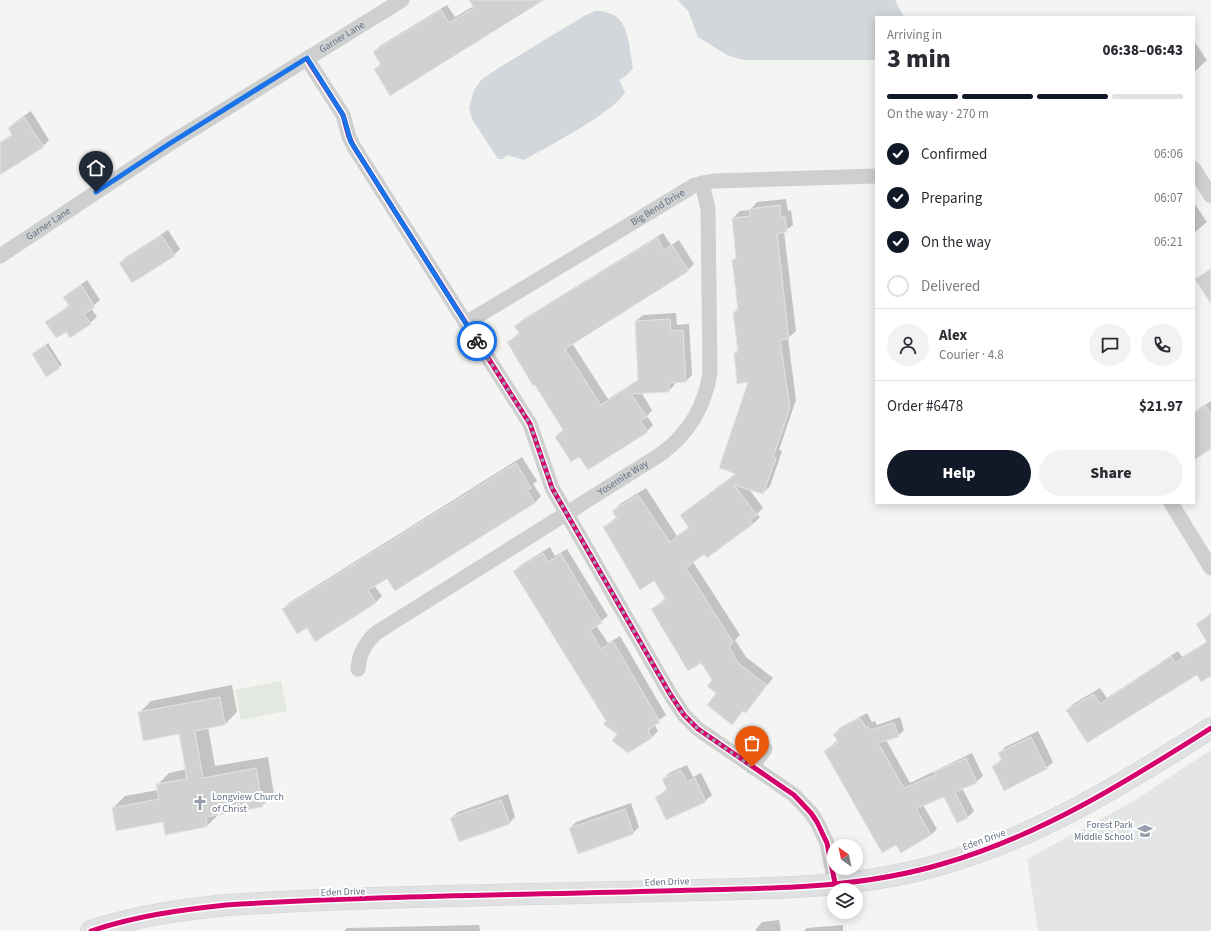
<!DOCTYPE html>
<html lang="en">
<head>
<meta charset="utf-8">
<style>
  body { margin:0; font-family:"Source Sans 3",sans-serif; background:#f2f2f3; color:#2b2b33; height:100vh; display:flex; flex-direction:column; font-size:15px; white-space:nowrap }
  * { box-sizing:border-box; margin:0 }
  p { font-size:13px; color:#7c7c81 }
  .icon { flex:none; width:22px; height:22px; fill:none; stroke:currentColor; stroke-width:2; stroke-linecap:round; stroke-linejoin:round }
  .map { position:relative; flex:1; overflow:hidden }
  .side { position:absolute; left:875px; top:16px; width:320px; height:488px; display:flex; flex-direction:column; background:#fff; border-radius:0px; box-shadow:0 2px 10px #0003 }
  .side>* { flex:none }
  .needle { width:26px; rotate:327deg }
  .tools { position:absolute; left:827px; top:839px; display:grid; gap:8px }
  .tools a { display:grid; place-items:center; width:36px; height:36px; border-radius:50%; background:#fff; box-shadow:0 2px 10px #0003; font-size:20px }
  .pin { position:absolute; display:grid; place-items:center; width:34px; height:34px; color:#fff; margin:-41px -17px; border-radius:50% 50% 50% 0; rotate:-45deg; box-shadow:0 0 4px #0007 }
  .pin .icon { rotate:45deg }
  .courier { position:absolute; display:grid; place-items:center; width:40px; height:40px; margin:-20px; border:3px solid #1a73e8; border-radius:50%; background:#fff; color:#222; box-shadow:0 1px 5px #0007 }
  .headline em { font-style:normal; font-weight:800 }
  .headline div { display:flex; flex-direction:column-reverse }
  .headline { display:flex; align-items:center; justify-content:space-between; height:68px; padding:0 12px }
  h1 { font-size:26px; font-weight:800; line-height:30px }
  .bar { display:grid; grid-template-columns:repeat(4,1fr); gap:6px 4px; align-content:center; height:48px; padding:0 12px }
  .bar i { height:5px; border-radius:3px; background:#e1e1e2 }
  .bar .selected { background:#111827 }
  .bar p { grid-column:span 4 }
  .line { display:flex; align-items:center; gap:10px; padding:0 12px; border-top:1px solid #e1e1e2 }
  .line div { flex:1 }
  .round { display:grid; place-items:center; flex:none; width:42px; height:42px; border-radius:21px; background:#f2f2f3 }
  ol { padding:0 12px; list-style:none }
  li { display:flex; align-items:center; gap:12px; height:44px }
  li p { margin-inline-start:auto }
  li .icon { padding:4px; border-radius:50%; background:#111827; color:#fff; stroke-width:4 }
  li:last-child { color:#7c7c81 }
  li i { width:22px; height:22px; border:2px solid #e1e1e2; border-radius:50% }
  .action { display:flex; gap:8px; margin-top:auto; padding:8px 12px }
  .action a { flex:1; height:46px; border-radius:24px; background:#111827; color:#fff; font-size:16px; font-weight:800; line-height:46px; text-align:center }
  .action a+a { background:#f2f2f3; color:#2b2b33 }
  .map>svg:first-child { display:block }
  .built { fill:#e4e6e5 }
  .green { fill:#e3e8e0 }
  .water { fill:#d2d7db }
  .shadow { fill:#0003 }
  .building { fill:#d0d2d2; stroke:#e4e4e2 }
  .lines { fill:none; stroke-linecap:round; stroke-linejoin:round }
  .secondary-casing { stroke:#d0d2d2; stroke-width:22 }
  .street { stroke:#cecfcf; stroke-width:15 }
  .secondary { stroke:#e0e1e2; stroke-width:21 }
  .cycleway-casing { stroke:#fff; stroke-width:8 }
  .cycleway { stroke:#d6006c; stroke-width:5 }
  .done { stroke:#969faa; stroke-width:4; stroke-dasharray:0 7.2 }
  .route { stroke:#1a73e8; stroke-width:5 }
  .labels { text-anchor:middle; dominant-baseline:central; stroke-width:4; stroke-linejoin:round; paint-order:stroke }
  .street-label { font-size:10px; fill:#637184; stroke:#fff }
  .poi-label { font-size:10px; fill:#637184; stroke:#fff; text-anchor:start }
</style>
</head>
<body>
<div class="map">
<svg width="1211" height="931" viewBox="0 0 1211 931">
  <rect width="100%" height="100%" fill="#f4f5f2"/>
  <!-- built -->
  <path class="built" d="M1211,750V931H1038L1027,859L1132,802Z"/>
  <!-- green -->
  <path class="green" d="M281,681L287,711L241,720L235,690Z"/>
  <!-- water -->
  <path class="water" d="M678,0H895L904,17H876V60H743L727,55L698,37L688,11Z
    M595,11C630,10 628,42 633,68L626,76L619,80L625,92C615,112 547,147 524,160L507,155L503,159H498L472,119L469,108L474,90L481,80L500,67L584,16Z"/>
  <!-- shadow -->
  <path class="shadow" d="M470,0H543L375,69L381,63L374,52L380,46L447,5L455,17L474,6Z
    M1194,41L1207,60L1194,72Z
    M31,111L49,140L43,146L0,174V142L13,134L9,128L15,122Z
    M786,199L788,211L791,210L793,225L784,232L796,331L788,338L796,400L779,450L782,451L770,486L763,493L749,489L763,508L757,514L760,517L753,524L693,562L740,635L735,640L746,657L773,678L752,704L744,710L732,723L717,693L713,680L702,661L652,609L666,598L654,580L604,527L617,517L613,511L620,504L646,488L677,536L689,527L681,515L736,473L749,381L735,353L738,350L734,312L739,307L734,260L737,256L733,218L740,211L750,210L757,202Z
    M1194,203L1207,222L1194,233Z
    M168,230L180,249L174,255L120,263L126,257Z
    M663,233L671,245L679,240L694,264L688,270L572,343L608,399L639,379L636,321L643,315L676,313L677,325L689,324L692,375L686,381L675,382V384L669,391L641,392L652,410L647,416L653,425L647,431L579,456L556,437L564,429L509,342L520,332L516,326L522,320Z
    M1211,268V302L1196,279Z
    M87,280L100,300L91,308L97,317L90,323L66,330L47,322L69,305L64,297Z
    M48,343L62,365L59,367L36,352Z
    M1211,401V447L1194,453V412Z
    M522,457L537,481L533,484L541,496L535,503L374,585L382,596L375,603L307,627L283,609L289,603Z
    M550,547L555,556L567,549L608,616L596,625L608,643L620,636L666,715L654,724L658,731L652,737L628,752L514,572L521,565Z
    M1211,613V675L1197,673L1088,741L1067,710L1073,704L1100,688L1107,698L1178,651L1182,657L1208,641L1197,624Z
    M232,685L237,712L225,724L208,727L215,766L268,757L274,794L262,806L219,814L207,826L164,821L113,808L125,796L158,790L157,785L169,773L187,769L180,733L139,713L151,701Z
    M867,713L872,722L875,721L877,725L900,717L904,730L898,736L886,740L910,783L972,753L983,776L976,782L962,788L974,811L968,817L958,822L945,796L923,805L937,829L931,835L902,852L825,751L838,740L834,734L840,728Z
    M1038,731L1053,762L1046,768L993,766L1002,759L999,754L1005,747Z
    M687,765L693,777L701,773L712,795L705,801L656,797L667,789L663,780L669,773Z
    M508,794L515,817L509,823L451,818L458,812Z
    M631,803L639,827L633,833L570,828L576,822Z
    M779,920L781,931H756V929L762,922Z
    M479,925L480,931H344L347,928Z
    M843,925V931H804L807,928Z"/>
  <!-- building -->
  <path class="building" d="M469,0H544L390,96L374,69L381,65L373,52L441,10L449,23L474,8Z
    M24,117L44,147L0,175V143L12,135L8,128Z
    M780,205L781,217H785L787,232L777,234L789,339L780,340L790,408L773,457L776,458L763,494L734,485L757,515L750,520L753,524L707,558L704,554L686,568L733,642L729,647L739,664L767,685L746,713L743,711L732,725L707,705L716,693L707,686L712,680L701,663L688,671L651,609L666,600L654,581L640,590L603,527L617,519L612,511L638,495L670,542L689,528L680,515L736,474L719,468L748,382L737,384L734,353H738L733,312L738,311L732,260L736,259L732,218L750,216L749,209Z
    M161,235L175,256L132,283L119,263Z
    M657,238L664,250L672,245L689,271L565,349L601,405L638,380L635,321L670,319L671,331L683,330L686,382L669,383V392L631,394L647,417L640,421L648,432L588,470L579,457L571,462L555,437L563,430L535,385L533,386L507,342L520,334L514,326Z
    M1211,269V304L1195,279Z
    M81,285L95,307L84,314L91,324L70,338L66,332L56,338L45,322L69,306L63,297Z
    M45,345L60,368L46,377L32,354Z
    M1206,406L1211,414V449L1194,460V413Z
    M516,463L531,488L527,490L535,503L395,591L387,579L368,590L376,603L315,642L307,628L297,634L282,609Z
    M543,553L548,562L561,554L602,623L590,630L601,649L613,641L660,722L648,730L652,738L628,753L612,741L617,734L603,724L606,721L513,571Z
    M1211,614V676L1201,682L1197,675L1087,743L1066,710L1094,694L1100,704L1171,656L1175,663L1207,642L1196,624Z
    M220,697L225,725L195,731L203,778L256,768L263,807L206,817L207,827L165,835L163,822L116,831L112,808L159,799L156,784L187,779L179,734L143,741L138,712Z
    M860,718L866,728L868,727L870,730L894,723L899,737L878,743L904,788L935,775L934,772L966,758L977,783L955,792L968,818L957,823L944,797L916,809L931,835L901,853L896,845L882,853L824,751L838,742L833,734Z
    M1031,737L1047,769L1004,791L992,766L1002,761L998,753Z
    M681,770L687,782L695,778L706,802L666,820L655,797L667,791L662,779Z
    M501,800L510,824L459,842L450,818Z
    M625,809L634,834L578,854L569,828Z"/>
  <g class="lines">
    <defs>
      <path id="secondary" d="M91,931C135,916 180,910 226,905C371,896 517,895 662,891C755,888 852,891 942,864C1040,836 1126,782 1211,728"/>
    </defs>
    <!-- secondary casing -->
    <use href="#secondary" class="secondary-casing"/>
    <!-- street -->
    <g class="street">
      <path d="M307,59L343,115L349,137L354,147L530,424L552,488L670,694L684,715L698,729L794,795L811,813L817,822L827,843L835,883"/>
      <path d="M1194,169L1211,196"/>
      <path id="s1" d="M0,256L169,144L402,0"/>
      <path id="s2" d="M466,323L695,185L713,181L876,176"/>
      <path d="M1171,503L1211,568"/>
      <path id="s3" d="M358,669C359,654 365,643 376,633L661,454C688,434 705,406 710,373L708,209L702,183"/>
      <path d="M752,767L765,749"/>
    </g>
    <!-- secondary -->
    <use href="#secondary" class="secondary"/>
    <defs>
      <path id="cycleway" d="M307,59L343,115L349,137L354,147L530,424L552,488L670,694L684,715L698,729L794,795L811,813L817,822L827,843L835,883
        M91,931C135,916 180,910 226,905C371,896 517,895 662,891C755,888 852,891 942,864C1040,836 1126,782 1211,728"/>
    </defs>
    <!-- cycleway casing -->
    <use href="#cycleway" class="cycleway-casing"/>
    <!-- cycleway -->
    <use href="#cycleway" class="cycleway"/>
  </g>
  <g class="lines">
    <!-- done -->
    <path class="done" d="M477,341L530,424L552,488L670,694L684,715L698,729L752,767"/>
    <!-- route -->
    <path class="route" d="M96,192L169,144L307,58L343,115L351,142L477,341"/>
  </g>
  <!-- icons -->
  <defs>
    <symbol id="church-bare" viewBox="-9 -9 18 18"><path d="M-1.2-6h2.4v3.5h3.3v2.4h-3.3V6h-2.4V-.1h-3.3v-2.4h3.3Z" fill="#969faa" stroke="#fff" stroke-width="2.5" paint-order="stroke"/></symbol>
    <symbol id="school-bare" viewBox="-9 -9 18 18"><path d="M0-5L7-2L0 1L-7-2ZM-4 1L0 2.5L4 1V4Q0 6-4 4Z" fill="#969faa" stroke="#fff" stroke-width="2.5" paint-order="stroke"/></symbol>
  </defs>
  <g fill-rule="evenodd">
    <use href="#church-bare" x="189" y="792" width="22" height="22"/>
    <use href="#school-bare" x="1134" y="820" width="22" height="22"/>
  </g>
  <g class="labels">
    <!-- street labels -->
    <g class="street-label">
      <text stroke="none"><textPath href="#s1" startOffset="406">Garner Lane</textPath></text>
      <text stroke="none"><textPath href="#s2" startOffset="224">Big Bend Drive</textPath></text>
      <text stroke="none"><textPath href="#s1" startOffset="58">Garner Lane</textPath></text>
      <text stroke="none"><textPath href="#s3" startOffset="333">Yosemite Way</textPath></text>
      <text transform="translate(984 840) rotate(-20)">Eden Drive</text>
      <text transform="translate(667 882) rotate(-2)">Eden Drive</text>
      <text transform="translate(343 892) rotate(-2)">Eden Drive</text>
    </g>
    <!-- poi labels -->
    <g class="poi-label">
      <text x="212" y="797">Longview Church<tspan x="212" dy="12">of Christ</tspan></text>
      <text x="1133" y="825" text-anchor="end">Forest Park<tspan x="1133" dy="12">Middle School</tspan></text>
    </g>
  </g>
</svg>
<div class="tools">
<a><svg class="needle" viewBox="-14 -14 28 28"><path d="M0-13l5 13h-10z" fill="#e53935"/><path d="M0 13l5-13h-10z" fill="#7c7c81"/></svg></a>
<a><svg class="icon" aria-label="layers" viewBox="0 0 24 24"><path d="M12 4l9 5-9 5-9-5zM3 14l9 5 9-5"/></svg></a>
</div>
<div class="pin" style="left:752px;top:767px;background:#ea580c"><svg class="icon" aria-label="bag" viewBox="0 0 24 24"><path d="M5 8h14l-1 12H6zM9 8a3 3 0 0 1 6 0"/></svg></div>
<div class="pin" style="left:96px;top:192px;background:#1f2937"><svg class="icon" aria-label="home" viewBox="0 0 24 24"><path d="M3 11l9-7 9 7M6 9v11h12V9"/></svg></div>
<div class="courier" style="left:477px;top:341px"><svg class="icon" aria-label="bike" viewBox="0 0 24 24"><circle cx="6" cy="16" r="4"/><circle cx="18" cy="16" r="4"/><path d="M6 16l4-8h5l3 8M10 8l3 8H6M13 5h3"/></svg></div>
<section class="side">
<div class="headline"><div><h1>3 min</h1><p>Arriving in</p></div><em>06:38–06:43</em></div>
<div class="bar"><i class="selected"></i><i class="selected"></i><i class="selected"></i><i></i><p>On the way · 270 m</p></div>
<ol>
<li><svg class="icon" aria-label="check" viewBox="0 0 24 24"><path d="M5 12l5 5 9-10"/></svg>Confirmed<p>06:06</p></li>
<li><svg class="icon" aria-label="check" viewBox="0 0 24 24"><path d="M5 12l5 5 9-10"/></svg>Preparing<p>06:07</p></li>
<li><svg class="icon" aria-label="check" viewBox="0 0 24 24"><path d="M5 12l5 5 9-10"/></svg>On the way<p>06:21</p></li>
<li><i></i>Delivered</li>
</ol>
<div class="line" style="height:72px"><a class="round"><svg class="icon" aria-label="person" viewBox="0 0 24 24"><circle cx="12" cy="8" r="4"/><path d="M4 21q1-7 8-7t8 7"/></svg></a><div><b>Alex</b><p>Courier · 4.8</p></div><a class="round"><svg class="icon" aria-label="chat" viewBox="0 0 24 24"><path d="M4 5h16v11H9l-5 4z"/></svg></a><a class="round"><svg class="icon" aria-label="phone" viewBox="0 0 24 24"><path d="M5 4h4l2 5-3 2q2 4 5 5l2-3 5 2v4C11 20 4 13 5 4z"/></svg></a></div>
<div class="line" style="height:52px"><div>Order #6478</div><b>$21.97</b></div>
<div class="action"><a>Help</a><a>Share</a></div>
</section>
</div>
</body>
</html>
